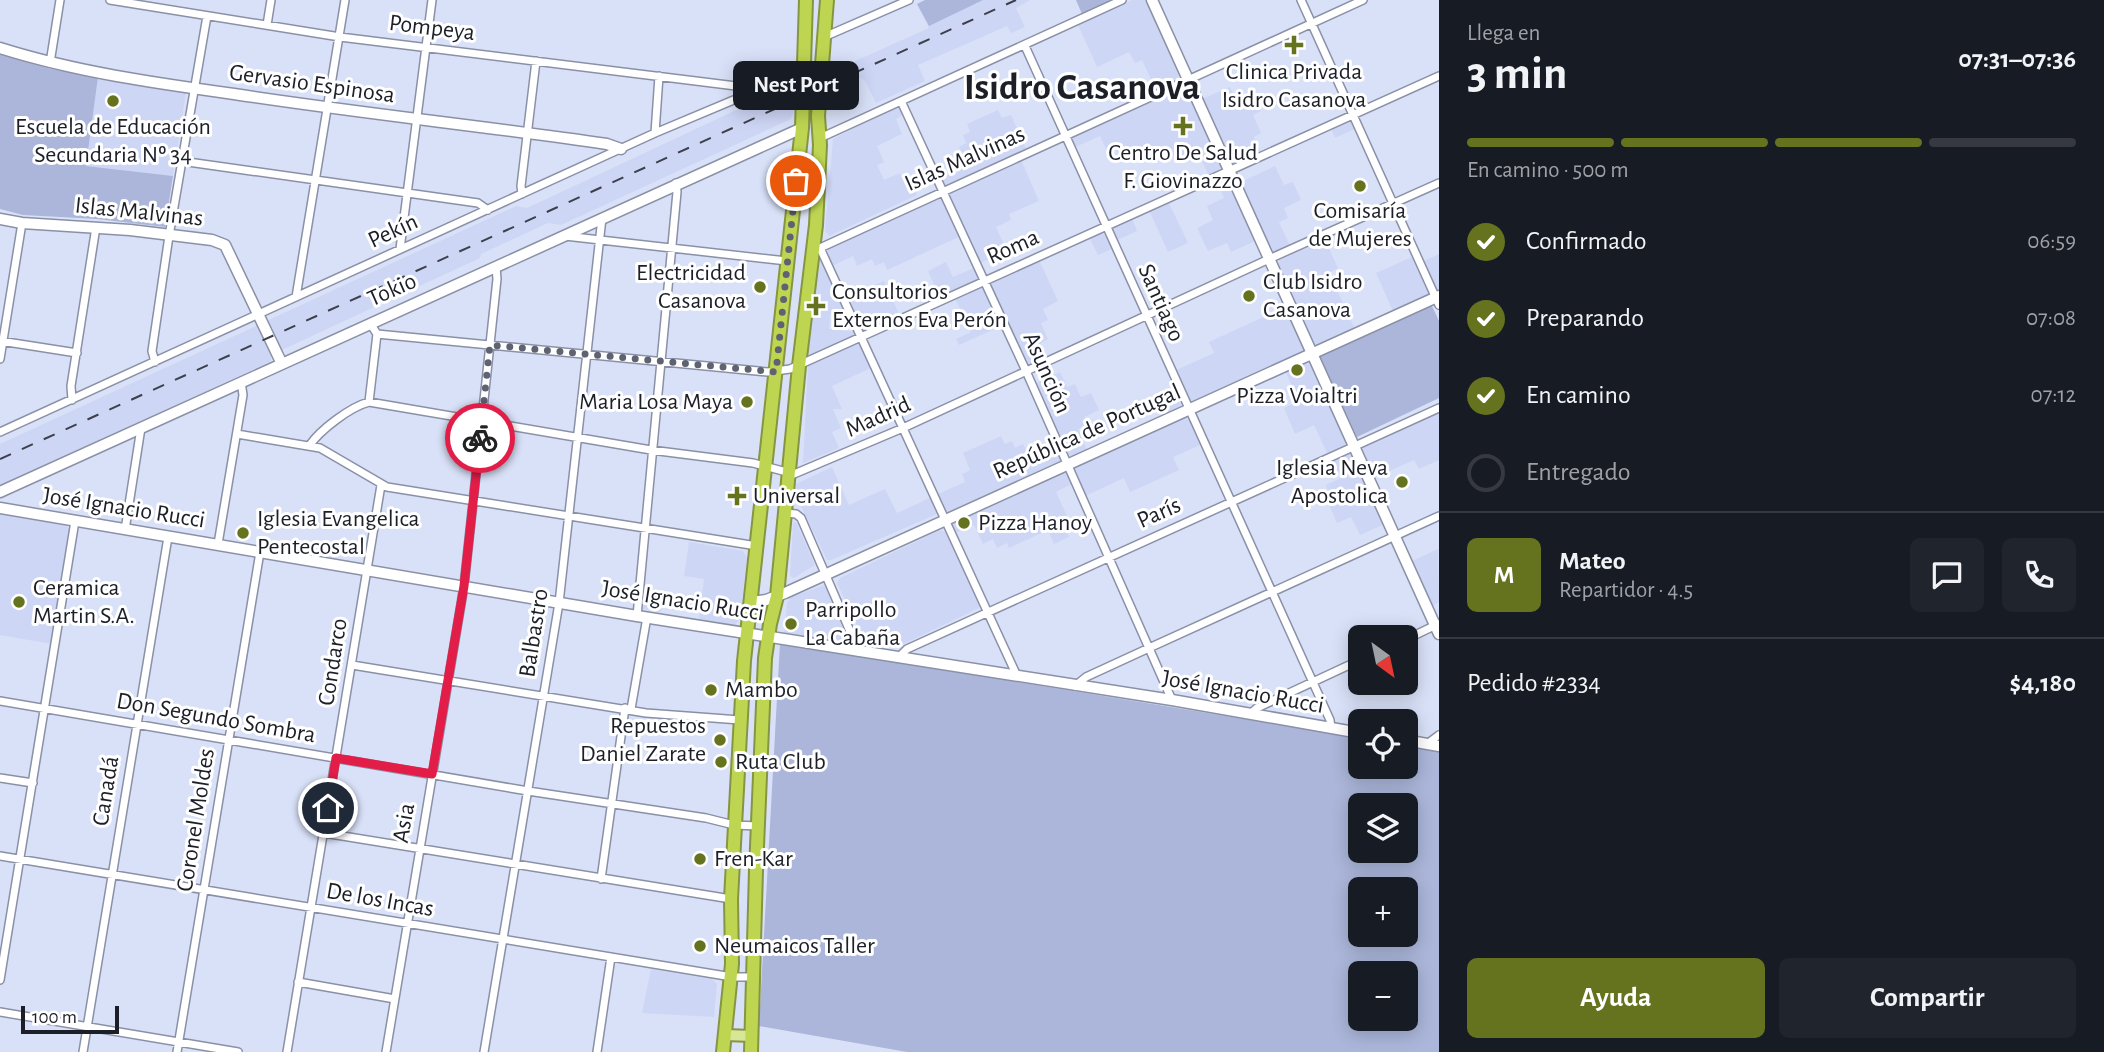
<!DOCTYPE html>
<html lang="es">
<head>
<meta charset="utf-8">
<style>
  body { margin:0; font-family:"Alegreya Sans",sans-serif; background:#20242c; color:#f1f3f6; height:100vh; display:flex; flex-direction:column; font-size:26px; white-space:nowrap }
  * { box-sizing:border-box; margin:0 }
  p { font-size:23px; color:#9ea1a6 }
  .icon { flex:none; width:38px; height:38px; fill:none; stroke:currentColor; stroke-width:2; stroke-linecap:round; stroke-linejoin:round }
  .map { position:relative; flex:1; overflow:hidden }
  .panel { display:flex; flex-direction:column; background:#171b24; width:665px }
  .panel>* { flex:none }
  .needle { width:46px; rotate:147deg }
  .buttons { position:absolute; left:1348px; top:625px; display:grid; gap:14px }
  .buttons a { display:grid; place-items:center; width:70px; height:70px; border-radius:10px; background:#171b24; box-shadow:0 4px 18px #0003; font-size:35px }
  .scale { position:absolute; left:21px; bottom:18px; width:98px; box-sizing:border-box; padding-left:7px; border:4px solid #1d1f28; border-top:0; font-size:19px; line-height:24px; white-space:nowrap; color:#1d1f28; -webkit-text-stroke:5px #fff; paint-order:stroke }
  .pin { position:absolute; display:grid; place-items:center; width:60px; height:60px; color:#fff; margin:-30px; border:4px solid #fff; border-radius:50%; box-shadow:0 2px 7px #0007 }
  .courier { position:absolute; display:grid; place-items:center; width:70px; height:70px; margin:-35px; border:5px solid #e11d48; border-radius:50%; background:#fff; color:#222; box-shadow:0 2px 9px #0007 }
  .bubble { position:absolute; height:49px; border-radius:10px; background:#171b24; box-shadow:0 4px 18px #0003; font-size:23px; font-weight:700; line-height:49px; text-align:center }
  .head em { font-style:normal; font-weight:700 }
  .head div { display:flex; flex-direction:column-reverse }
  .head { display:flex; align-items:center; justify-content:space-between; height:119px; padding:0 28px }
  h1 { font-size:46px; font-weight:700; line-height:52px }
  .bar { display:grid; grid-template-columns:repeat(4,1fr); gap:10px 7px; align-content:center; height:84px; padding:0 28px }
  .bar i { height:9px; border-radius:5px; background:#363941 }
  .bar .on { background:#65731e }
  .bar p { grid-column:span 4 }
  .line { display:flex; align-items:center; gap:18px; padding:0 28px; border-top:2px solid #363941 }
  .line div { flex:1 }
  .round { display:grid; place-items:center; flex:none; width:74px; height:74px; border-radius:10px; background:#20242c }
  ol { padding:0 28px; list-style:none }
  li { display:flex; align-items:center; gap:21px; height:77px }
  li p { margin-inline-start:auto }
  li .icon { padding:7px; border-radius:50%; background:#65731e; color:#fff; stroke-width:4 }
  li:last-child { color:#9ea1a6 }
  li i { width:38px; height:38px; border:4px solid #363941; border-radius:50% }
  .button { display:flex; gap:14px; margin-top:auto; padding:14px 28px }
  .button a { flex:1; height:80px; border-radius:10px; background:#65731e; color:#fff; font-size:28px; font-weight:700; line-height:80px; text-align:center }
  .button a+a { background:#20242c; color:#f1f3f6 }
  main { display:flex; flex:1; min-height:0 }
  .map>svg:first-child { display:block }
  .built { fill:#cdd6f5 }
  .green { fill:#abb6da; fill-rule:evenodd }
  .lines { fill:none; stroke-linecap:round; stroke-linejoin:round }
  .street-casing { stroke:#8a90a6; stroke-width:10 }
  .secondary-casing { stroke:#8a90a6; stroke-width:13 }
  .primary-casing { stroke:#869543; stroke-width:14 }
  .highway-casing { stroke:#869543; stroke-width:16 }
  .street { stroke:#fff; stroke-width:7 }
  .secondary { stroke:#fff; stroke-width:10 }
  .primary { stroke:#d8e697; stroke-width:10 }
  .highway { stroke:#bed552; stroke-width:12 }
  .rail { stroke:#3d404b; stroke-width:2; stroke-dasharray:12 12; stroke-linecap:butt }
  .done { stroke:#5f6371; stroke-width:7; stroke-dasharray:0 12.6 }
  .route { stroke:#e11d48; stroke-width:9 }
  .poi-dot { fill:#65731e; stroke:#fff; stroke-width:2.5 }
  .labels { text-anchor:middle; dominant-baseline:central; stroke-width:6; stroke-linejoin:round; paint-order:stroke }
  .street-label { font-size:24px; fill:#1d1f28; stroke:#fff }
  .poi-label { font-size:24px; fill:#1d1f28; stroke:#fff; text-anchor:start }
  .town-label { font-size:38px; font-weight:bold; fill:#1d1f28; stroke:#fff }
</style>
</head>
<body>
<main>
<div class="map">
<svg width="1439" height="1052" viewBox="0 0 1439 1052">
  <rect width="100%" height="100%" fill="#d9e1f8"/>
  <!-- built -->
  <path class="built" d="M925,0H1030L1016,8L1025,27L1011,33L1007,26L918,65L925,81L876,103L865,81L860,78L796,105L791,119L561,225L548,223L481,254L480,258L271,355V361L0,487V444L516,206L527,208L796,82L797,87L929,28L917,4Z
    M1132,0H1146L1179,73L1177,82L1157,92L1142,60L1135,63L1129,52L1097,67L1078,25Z
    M98,77L186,93L173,176L86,166Z
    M1230,87L1237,102L1254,95L1261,111L1253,115L1261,133L1254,137L1261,152L1235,164L1231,162L1202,99Z
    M1180,88L1187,91L1222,167L1218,172L1209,176L1200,157L1188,162L1184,155L1175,159L1171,151L1165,153L1161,146L1130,160L1127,152L1119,156L1115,148L1107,151L1100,136L1073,148L1070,139L1073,136Z
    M894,108H901L905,114L896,119L902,134L877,146L884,162L877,165L884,180L900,173L907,188L913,186L917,195L829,236L825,230L833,139Z
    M998,110L1002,118L1011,115L1027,151L947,186L944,185L939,174L966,162L959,147L966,143L963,135L970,132L967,124Z
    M1350,121L1355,129L1335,138L1331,128Z
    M1021,160L1039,201L1009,214L1011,220L996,227L1007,251L978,264L949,195L952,191Z
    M1275,166L1284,185L1293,182L1301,200L1284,208L1288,218L1279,222L1291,248L1274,254L1239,183Z
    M1221,177L1226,179L1255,241L1231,252L1227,243L1208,251L1197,228L1213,220L1207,206L1224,198L1216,179Z
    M937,197L944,200L961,236L887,270L884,262L875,266L872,259L857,266L853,256L832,266L827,249Z
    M1168,201L1188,243L1168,252L1149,210Z
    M1132,218L1137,231L1115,241L1111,229Z
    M1100,232L1105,235L1112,249L1098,255L1089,237Z
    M1325,240L1338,268L1329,273L1355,329L1316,346L1312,343L1276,266L1280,260Z
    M1439,254V290L1436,289L1424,261Z
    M820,256L849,315L830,314L829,329L856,332L857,336L809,358L806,355L816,258Z
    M1412,257L1429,295L1393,311L1376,273Z
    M1039,260L1058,301L1043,309L1048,320L1041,323L1048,339L1041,343L1048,358L1027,366L990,288L993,281Z
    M946,262L953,277L974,268L978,277L975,282L940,298L928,271Z
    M884,281L900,316L869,331H864L847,297Z
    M982,287L1001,326L959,345L956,339L971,332L955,298Z
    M1285,307L1304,349L1302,352L1190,402L1174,371L1214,353L1209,342Z
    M860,342L873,367L832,386L842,409H833L841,428L832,432L839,448L803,463L808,366Z
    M1304,363L1310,365L1346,440L1344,447L1328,455L1314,425L1295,434L1284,408L1299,401L1285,371Z
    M1060,372L1067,387L1075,384L1081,397L1091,393L1099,410L1084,417L1087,425L1078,429L1087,450L1074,457L1065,454L1034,384Z
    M1176,391L1181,406L1166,414L1160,398Z
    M1439,412V460L1419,469L1414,460L1374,478L1361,451L1364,446Z
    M1184,418L1189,419L1200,445L1173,457L1179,470L1130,492L1124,478L1085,496L1074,472L1076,466Z
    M1001,436L1005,444L1012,441L1015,448L1023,444L1026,450L1035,446L1039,454L1056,447L1061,458L1060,461L951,513L947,512L938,494L965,482L962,474L970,470L963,453Z
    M1347,454L1354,455L1385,524L1360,535L1351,517L1337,523L1325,496L1329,494L1326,485L1341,478L1332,460Z
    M832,467L849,505L885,489L897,513L932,497L939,511L937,514L831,560H827L796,496V484Z
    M1063,472L1067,474L1072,484L1056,492L1067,516L1061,519L1069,537L1054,544L1048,530L1009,548L1007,543L997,548L993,539L983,544L974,525L955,533L952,526L956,519Z
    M0,513L67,526L69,529L52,644L0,635Z
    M796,522L815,565L794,578L790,576L793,523Z
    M940,530L945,532L979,604V608L895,648H869L866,645L837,583L840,578Z
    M689,542L743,551L747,558L740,619L735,625L699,619L704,579L684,576Z
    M1438,549L1439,602L1432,606L1412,561Z
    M825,585L848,641L784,634L787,603L791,597Z
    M645,595L663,597L661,612L643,609Z
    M651,969L712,979L717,984L714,1017L642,1013Z"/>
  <!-- green -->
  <path class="green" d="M925,0H983L929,26L917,4Z
    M1076,0H1111L1082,14Z
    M0,54L51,69L98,77L86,166L173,176L165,227L97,219L23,215L0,209Z
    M1431,304L1439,321V398L1357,437L1319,356Z
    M780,643L1360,738V766H1405V745L1439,751V1052H907L759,1026ZM1360,805H1405V850H1360ZM1360,889H1405V934H1360ZM1360,973H1405V1018H1360Z"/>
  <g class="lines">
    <defs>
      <path id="street" d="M110,0L340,37L736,86L749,92
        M1301,0L1439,305
        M267,25L271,0
        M824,37L909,0
        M1025,46L1330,720L1331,728
        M50,63L60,0
        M901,101L1026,371L1172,700
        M655,133L659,76
        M820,138L1122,0
        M181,161L478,203L488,210
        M522,194L521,186L536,61
        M565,236L787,261
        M813,247L820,248L1363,0
        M820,248L1017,676
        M400,249L432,0
        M296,297L345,0
        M377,334L768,372L790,369L1439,76
        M0,341L77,353
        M0,359L22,223
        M155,362L152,351L169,236L207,16
        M72,400L71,386L96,227
        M369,402L377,334L370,323
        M0,432L655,133L805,70
        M237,434L320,448L387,487L757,546
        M309,446C320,430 350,407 369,402L651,450L753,463L794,474L903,428L1269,259L1439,183
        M786,513L796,514L801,518L859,652
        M125,530L141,428
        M218,544L243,395L241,382
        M637,616L677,192L676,183
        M1405,640L1438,624
        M898,658L907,649L1439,408
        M352,665L646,713L740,720
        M1075,686L1086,677L1149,648L1439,516
        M0,701L528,791L706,818L734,825L758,826
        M631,709L647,617
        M1250,714L1257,708L1360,660
        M1427,744L1439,735
        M0,778L33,783
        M324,833L731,899
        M0,856L732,977H754
        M601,879L625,708
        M0,980L75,521
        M298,982L395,999
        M0,1012L238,1052
        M83,1052L168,537
        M177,1052L260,552
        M287,1052L381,485
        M386,1052L464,586L497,279L496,267
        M484,1052L559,603L602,218
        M597,1052L611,957"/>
      <path id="secondary" d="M1152,0L1439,634
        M0,48C76,72 155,83 234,94C358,113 483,126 607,144L621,149
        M0,219L22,223L130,230L212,240L225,245L282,364
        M0,492L802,128
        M0,508L637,616L1172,700L1360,733
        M751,602L766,600L785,593L1439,296
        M1405,740L1439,746"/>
      <path id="primary" d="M725,1035L752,1036"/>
      <path id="highway" d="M723,1052L732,964L731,899L744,661L802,128L806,0
        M751,1052L756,870L765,658L770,624L777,596L799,366L816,225L820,145L818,116L827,0"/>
    </defs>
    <!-- street casing -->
    <use href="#street" class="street-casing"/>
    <!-- secondary casing -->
    <use href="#secondary" class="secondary-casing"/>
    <!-- primary casing -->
    <use href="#primary" class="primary-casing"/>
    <!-- highway casing -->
    <use href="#highway" class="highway-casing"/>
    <!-- street -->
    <use href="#street" class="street"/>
    <!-- secondary -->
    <use href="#secondary" class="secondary"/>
    <!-- primary -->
    <use href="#primary" class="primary"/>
    <!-- highway -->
    <use href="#highway" class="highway"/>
    <!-- rail -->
    <path class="rail" d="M0,459L1016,0"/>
  </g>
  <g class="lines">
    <!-- done -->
    <path class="done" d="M480,438L490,345L776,372L796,181"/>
    <!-- route -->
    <path class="route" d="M328,808L336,758L432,774L464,586L480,438"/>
  </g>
  <!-- markers -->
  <g class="poi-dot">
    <path d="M1290.5 34.5h7v7h7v7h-7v7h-7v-7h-7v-7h7z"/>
    <circle cx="113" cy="101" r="7"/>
    <path d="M1179.5 115.5h7v7h7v7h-7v7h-7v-7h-7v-7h7z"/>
    <circle cx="1360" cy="186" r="7"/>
    <circle cx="760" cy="287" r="7"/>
    <circle cx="1249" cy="296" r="7"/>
    <path d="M812.5 295.5h7v7h7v7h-7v7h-7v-7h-7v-7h7z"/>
    <circle cx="1297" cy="370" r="7"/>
    <circle cx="747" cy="402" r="7"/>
    <circle cx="1402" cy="482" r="7"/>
    <path d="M733.5 485.5h7v7h7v7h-7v7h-7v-7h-7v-7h7z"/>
    <circle cx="964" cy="523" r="7"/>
    <circle cx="243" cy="533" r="7"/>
    <circle cx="19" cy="602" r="7"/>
    <circle cx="791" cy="624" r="7"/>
    <circle cx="711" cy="690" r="7"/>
    <circle cx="720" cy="740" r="7"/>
    <circle cx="721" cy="762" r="7"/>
    <circle cx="700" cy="859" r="7"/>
    <circle cx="700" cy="946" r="7"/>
  </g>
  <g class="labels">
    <!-- street labels -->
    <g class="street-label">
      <text transform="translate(432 28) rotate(7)">Pompeya</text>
      <text transform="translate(312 84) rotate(8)">Gervasio Espinosa</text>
      <text transform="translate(965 159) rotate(-24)">Islas Malvinas</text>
      <text transform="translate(139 212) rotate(6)">Islas Malvinas</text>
      <text transform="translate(393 231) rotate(-25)">Pekín</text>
      <text transform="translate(1013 247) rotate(-24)">Roma</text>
      <text transform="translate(392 290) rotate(-24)">Tokio</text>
      <text transform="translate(1161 303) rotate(66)">Santiago</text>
      <text transform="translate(1047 373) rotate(66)">Asunción</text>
      <text transform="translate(878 417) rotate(-24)">Madrid</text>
      <text transform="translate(1087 432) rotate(-24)">República de Portugal</text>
      <text transform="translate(124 508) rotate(9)">José Ignacio Rucci</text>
      <text transform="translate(1159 513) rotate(-24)">París</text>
      <text transform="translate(683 601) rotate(9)">José Ignacio Rucci</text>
      <text transform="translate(534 633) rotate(-81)">Balbastro</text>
      <text transform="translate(333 662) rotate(-81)">Condarco</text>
      <text transform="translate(1243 692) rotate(10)">José Ignacio Rucci</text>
      <text transform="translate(216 718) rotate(10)">Don Segundo Sombra</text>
      <text transform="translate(106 791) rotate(-81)">Canadá</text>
      <text transform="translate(196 820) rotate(-81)">Coronel Moldes</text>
      <text transform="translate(404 823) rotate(-80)">Asia</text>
      <text transform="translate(380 900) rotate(10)">De los Incas</text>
    </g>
    <!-- poi labels -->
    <g class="poi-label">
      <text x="1294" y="72" text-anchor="middle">Clinica Privada<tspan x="1294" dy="28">Isidro Casanova</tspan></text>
      <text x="113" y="127" text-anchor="middle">Escuela de Educación<tspan x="113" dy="28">Secundaria Nº 34</tspan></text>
      <text x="1183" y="153" text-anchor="middle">Centro De Salud<tspan x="1183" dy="28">F. Giovinazzo</tspan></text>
      <text x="1360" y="211" text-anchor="middle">Comisaría<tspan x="1360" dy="28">de Mujeres</tspan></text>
      <text x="746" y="273" text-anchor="end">Electricidad<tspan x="746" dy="28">Casanova</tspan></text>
      <text x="1263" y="282">Club Isidro<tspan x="1263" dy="28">Casanova</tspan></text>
      <text x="832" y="292">Consultorios<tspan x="832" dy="28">Externos Eva Perón</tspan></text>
      <text x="1297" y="396" text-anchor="middle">Pizza Voialtri</text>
      <text x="733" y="402" text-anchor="end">Maria Losa Maya</text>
      <text x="1388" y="468" text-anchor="end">Iglesia Neva<tspan x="1388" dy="28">Apostolica</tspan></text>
      <text x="753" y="496">Universal</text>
      <text x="257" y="519">Iglesia Evangelica<tspan x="257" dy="28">Pentecostal</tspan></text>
      <text x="978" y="523">Pizza Hanoy</text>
      <text x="33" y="588">Ceramica<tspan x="33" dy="28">Martin S.A.</tspan></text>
      <text x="805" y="610">Parripollo<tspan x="805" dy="28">La Cabaña</tspan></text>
      <text x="725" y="690">Mambo</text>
      <text x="706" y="726" text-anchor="end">Repuestos<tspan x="706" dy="28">Daniel Zarate</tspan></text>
      <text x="735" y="762">Ruta Club</text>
      <text x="714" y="859">Fren-Kar</text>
      <text x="714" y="946">Neumaicos Taller</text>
    </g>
    <!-- town labels -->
    <g class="town-label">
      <text x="1082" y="88">Isidro Casanova</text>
    </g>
  </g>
</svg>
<div class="buttons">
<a><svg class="needle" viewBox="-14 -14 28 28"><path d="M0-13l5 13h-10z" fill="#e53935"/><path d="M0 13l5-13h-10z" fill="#9ea1a6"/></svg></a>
<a><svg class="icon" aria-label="locate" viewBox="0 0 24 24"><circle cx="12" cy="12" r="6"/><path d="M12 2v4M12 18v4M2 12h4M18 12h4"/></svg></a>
<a><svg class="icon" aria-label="layers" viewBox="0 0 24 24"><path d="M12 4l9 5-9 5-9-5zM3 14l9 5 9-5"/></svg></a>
<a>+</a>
<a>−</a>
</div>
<div class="scale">100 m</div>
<div class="pin" style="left:796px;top:181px;background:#ea580c"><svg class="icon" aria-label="bag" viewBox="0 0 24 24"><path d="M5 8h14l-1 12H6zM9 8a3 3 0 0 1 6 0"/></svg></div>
<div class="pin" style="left:328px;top:808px;background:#1f2937"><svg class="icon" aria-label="home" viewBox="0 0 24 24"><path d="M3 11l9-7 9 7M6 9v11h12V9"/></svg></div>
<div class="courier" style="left:480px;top:438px"><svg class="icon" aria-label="bike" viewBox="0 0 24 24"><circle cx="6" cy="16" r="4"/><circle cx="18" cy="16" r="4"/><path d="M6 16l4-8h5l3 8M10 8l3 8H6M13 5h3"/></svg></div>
<div class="bubble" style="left:733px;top:61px;width:126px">Nest Port</div>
</div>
<section class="panel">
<div class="head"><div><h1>3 min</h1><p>Llega en</p></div><em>07:31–07:36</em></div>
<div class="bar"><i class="on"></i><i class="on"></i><i class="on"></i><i></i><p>En camino · 500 m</p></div>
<ol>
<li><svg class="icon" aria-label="check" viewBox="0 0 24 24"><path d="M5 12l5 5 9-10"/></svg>Confirmado<p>06:59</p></li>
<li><svg class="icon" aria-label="check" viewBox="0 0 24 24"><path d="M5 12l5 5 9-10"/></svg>Preparando<p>07:08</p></li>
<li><svg class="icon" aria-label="check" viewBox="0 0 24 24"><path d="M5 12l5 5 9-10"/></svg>En camino<p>07:12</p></li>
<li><i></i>Entregado</li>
</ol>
<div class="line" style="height:126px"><b class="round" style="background:#65731e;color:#fff">M</b><div><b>Mateo</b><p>Repartidor · 4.5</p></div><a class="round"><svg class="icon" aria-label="chat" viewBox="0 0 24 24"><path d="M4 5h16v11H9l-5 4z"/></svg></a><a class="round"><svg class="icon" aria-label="phone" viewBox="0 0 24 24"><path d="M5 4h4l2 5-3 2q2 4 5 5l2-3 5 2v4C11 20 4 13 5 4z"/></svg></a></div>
<div class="line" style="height:91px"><div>Pedido #2334</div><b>$4,180</b></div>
<div class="button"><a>Ayuda</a><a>Compartir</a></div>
</section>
</main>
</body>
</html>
